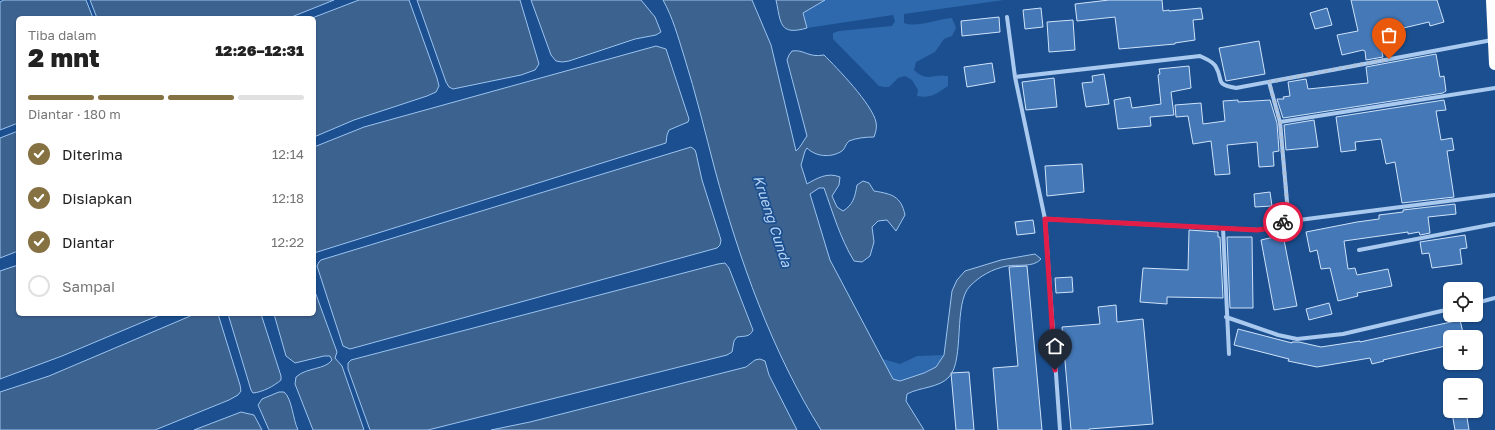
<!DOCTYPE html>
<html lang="id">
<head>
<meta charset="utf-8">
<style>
  body { margin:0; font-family:"Golos Text",sans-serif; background:#f6f6f6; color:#222; height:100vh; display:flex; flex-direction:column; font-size:15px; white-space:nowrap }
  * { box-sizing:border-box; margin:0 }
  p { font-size:13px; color:#767676 }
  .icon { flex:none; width:22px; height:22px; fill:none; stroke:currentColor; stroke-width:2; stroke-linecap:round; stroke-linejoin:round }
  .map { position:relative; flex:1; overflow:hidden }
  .sheet { position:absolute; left:16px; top:16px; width:300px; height:300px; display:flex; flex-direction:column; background:#fff; border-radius:6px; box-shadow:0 1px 3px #0004 }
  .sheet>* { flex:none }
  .controls { position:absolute; left:1443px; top:282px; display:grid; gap:8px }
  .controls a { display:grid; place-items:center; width:40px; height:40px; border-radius:6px; background:#fff; box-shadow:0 1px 3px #0004; font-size:20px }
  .pin { position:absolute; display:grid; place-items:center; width:34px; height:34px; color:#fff; margin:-41px -17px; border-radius:50% 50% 50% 0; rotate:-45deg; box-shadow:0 0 4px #0007 }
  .pin .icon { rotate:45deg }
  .courier { position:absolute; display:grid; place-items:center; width:40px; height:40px; margin:-20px; border:3px solid #e11d48; border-radius:50%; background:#fff; color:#222; box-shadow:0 1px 5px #0007 }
  .headline em { font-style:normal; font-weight:800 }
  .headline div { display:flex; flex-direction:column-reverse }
  .headline { display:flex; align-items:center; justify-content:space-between; height:68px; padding:0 12px }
  h1 { font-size:26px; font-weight:800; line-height:30px }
  .bar { display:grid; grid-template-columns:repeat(4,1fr); gap:6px 4px; align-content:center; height:48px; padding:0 12px }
  .bar i { height:5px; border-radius:3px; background:#e0e0e0 }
  .bar .active { background:#857141 }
  .bar p { grid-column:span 4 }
  ol { padding:0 12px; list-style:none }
  li { display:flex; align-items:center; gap:12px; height:44px }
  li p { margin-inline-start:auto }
  li .icon { padding:4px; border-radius:50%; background:#857141; color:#fff; stroke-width:4 }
  li:last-child { color:#767676 }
  li i { width:22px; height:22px; border:2px solid #e0e0e0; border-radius:50% }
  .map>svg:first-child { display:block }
  .green { fill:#2e69ad }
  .water { fill:#3c6290; stroke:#9cc4f0 }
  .building { fill:#4478b7; stroke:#cfe3fa }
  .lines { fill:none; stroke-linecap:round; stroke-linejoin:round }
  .street { stroke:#a9c9ee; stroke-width:4 }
  .highway { stroke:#fff; stroke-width:12 }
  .done { stroke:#afc1d8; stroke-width:4; stroke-dasharray:0 7.2 }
  .route { stroke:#e11d48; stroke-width:5 }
  .labels { text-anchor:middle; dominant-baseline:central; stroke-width:3.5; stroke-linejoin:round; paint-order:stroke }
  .water-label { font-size:14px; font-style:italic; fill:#b5d3f5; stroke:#1b4f8f }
</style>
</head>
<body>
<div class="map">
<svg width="1495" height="430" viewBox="0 0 1495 430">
  <rect width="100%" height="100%" fill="#1b4f8f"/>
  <!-- green -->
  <path class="green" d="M825,0H1004L904,14V23C918,28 936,19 952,18L956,28L952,36L944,39L935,52L916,62L914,70C928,83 932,73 948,76V86C938,93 930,99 917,96L918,90L912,80L905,76L898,78L889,87H884L879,86L833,39V33L839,31L892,26L895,21L893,15L807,28L803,13Z
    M944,355L936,367L924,373L900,381L893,379L883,359L900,364L917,356Z"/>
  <!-- water -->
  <path class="water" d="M4,0H86L93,18H18V123L0,130V2Z
    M90,0H334L289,18H97Z
    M359,0H409L437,78L439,86L436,92L427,96L354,120L314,137V18H312Z
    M417,0H520L539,64L535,70L521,75L453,89L449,87L446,82Z
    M531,0H641L655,17L661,32L656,35L635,39L569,61L562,62L556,61L551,55Z
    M663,0H752L771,45L796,151C801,147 803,141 807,136L787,60L789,55L792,51C804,49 808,58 824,55C837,68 872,104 876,122C877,128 876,131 874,137C866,137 856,138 849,141C846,143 845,149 842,151C831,158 816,157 807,148L805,151L801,165L807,184C817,178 828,172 840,177L839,185L832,196L837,207L843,211C853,205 855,197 857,185L863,181L869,183L874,191C892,194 901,196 905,215L896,231L887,220L878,221L872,227L874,242L870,256L862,262L854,261C840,238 833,213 824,188H819L810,194L830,260L893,379L900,381L924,373L936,367L944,355L952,291L957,280L965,271L1001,260L1035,254L1041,259C1033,268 1018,264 1007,266C992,269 980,276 970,286C953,303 965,360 949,377C939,388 920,387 907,394L906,401L924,430H821C772,352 739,259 715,170C705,132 696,94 684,56C678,37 673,18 663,0Z
    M776,0H825L803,13L807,28C779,36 781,23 776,0Z
    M656,46L666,49L689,119L688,122L669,130L667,135L666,143L314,253V147L364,127Z
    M18,131V251L0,258V138Z
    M691,147L695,150L696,153L702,180L721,240L720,245L717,248L350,349L343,346L317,266L319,262L321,260Z
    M725,263L729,268L753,330C750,337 745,336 737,337L734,341L732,352L727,355L428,430H370L348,369V363L351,360L718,264Z
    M18,265V314H162L62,356L0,379V271Z
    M314,289L337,352L335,358L342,366L364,430H313L295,384L296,377C307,367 325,370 332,360L330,356H324L295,363L286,356L274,314H314Z
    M195,314H218L240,385L241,391L238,395L229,400L155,430H0V392L49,376Z
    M228,314H261L281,376V380C274,386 263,392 253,393L251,390Z
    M760,359L765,361L769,375L797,430H491L530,422L746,367L755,360Z
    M279,392H284C292,398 293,420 298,430H269L258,405L262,399Z
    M241,412L254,415L262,430H194Z"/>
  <!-- building -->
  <path class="building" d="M1109,0H1162L1163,11L1169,10V11L1201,8L1203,19L1193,20L1195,40L1175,43V44L1119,49L1115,17L1077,21L1075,4Z
    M1351,0H1437L1444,22L1430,26L1429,22L1378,34L1383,57L1366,60L1365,51L1363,50L1342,55L1337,35L1358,31Z
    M1041,8L1043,27L1025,29L1023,10Z
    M1327,8L1332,25L1315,29L1310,13Z
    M999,17L1000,32L962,36L961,21Z
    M1073,20L1075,50L1049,52L1047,22Z
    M1259,41L1265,74L1226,81L1219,48Z
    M1436,54L1440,77L1444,76L1446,91L1443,93L1283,118L1277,99H1284L1283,97L1290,96L1288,82L1306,79L1308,89L1368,83L1366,67Z
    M992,63L995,82L967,87L964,67Z
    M1189,66L1191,88L1171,92L1174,115L1150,117L1151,126L1118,129L1114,100L1130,97L1132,108L1161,104L1158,75L1160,74L1159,69Z
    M1104,74L1109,104L1086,107L1082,83L1093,82L1092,76Z
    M1054,78L1057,107L1026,110L1022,82Z
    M1238,100V102L1270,100L1277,123L1279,151L1273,152L1274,166L1259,167L1257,142L1227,145L1230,174L1215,175L1211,141L1193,144L1188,116L1176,117L1175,105L1201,103L1203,124L1225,121L1223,101Z
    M1444,100L1446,110L1436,111L1441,140L1452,138L1454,150L1447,151L1454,197L1402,203L1395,162L1386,164L1381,139L1355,142L1356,150L1341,152L1336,117Z
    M1314,120L1318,147L1286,150L1284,125Z
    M1082,164L1084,192L1047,196L1045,166Z
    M1270,192L1272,206L1255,207L1254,194Z
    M1455,204L1456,214L1428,217L1430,233L1420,235L1419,232L1408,234V232L1344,241L1348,269L1355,268L1357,275L1388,269L1392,286L1357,293L1358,296L1338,301L1330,268L1321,269L1317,250L1310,252L1306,232L1357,222L1379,219V215L1403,212V210Z
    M1033,220L1035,233L1017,235L1015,222Z
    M1189,230L1218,232V237H1220L1223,298L1167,297V304L1140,302L1143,268L1188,270Z
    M1283,235L1297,306L1274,310L1261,240Z
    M1465,235L1467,248L1460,249L1462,264L1432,268L1429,253L1422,254L1420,242Z
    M1227,237H1252L1253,308H1230Z
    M1027,266L1042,430H998L993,368L1018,366L1009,267Z
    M1072,277L1073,292L1056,293L1055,278Z
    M1329,303L1332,314L1309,320L1306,309Z
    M1116,305L1117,322L1143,319L1153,424L1089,429V430H1071L1062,327L1100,324L1098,307Z
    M1460,320L1464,337H1450V345L1383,360L1384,361L1372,364L1370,358L1317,367L1288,361L1289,359L1234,345L1238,329L1292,343V342H1299L1321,347L1360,341V342Z
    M969,372L974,430H956L951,373Z
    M1466,411L1469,430H1455L1452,413Z"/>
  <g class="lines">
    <!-- street -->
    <path class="street" d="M1007,17L1015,77L1045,219L1060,430
      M1015,77L1200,56C1206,59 1213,61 1216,67C1224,81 1214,84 1236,88L1492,40
      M1280,122L1495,88
      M1045,219L1257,230C1272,228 1280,228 1288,213L1280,122L1269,82
      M1283,222L1495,195
      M1223,228L1229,354
      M1359,250L1495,224
      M1476,303L1495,298
      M1226,317L1278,335L1297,339L1343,334L1450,309"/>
    <!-- highway -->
    <path class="highway" d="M1492,0L1495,64"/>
  </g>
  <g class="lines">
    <!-- done -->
    <path class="done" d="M1283,222L1288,214L1280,122L1269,82L1389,59"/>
    <!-- route -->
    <path class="route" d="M1055,370L1045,219L1257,230L1272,228L1283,222"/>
  </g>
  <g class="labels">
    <!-- water labels -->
    <g class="water-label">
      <text transform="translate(773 221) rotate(72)">Krueng Cunda</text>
    </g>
  </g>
</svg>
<div class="controls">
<a><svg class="icon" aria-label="locate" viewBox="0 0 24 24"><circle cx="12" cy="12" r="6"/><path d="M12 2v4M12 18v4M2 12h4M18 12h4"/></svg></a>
<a>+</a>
<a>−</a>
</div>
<div class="pin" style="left:1389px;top:59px;background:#ea580c"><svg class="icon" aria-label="bag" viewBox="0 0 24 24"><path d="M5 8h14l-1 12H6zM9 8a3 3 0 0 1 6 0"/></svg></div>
<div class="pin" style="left:1055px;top:370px;background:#1f2937"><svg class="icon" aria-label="home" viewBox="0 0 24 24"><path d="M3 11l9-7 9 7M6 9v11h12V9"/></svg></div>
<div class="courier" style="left:1283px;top:222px"><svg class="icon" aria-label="bike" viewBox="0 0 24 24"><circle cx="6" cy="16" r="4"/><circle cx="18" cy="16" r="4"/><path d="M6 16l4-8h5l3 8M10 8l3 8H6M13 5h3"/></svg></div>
<section class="sheet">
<div class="headline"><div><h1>2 mnt</h1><p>Tiba dalam</p></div><em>12:26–12:31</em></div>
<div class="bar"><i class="active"></i><i class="active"></i><i class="active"></i><i></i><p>Diantar · 180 m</p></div>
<ol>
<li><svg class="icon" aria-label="check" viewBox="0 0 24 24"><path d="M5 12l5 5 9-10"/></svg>Diterima<p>12:14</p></li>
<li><svg class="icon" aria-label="check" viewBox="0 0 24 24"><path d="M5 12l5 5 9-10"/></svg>Disiapkan<p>12:18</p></li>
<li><svg class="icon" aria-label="check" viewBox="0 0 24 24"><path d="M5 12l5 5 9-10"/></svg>Diantar<p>12:22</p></li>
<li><i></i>Sampai</li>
</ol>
</section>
</div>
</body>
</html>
